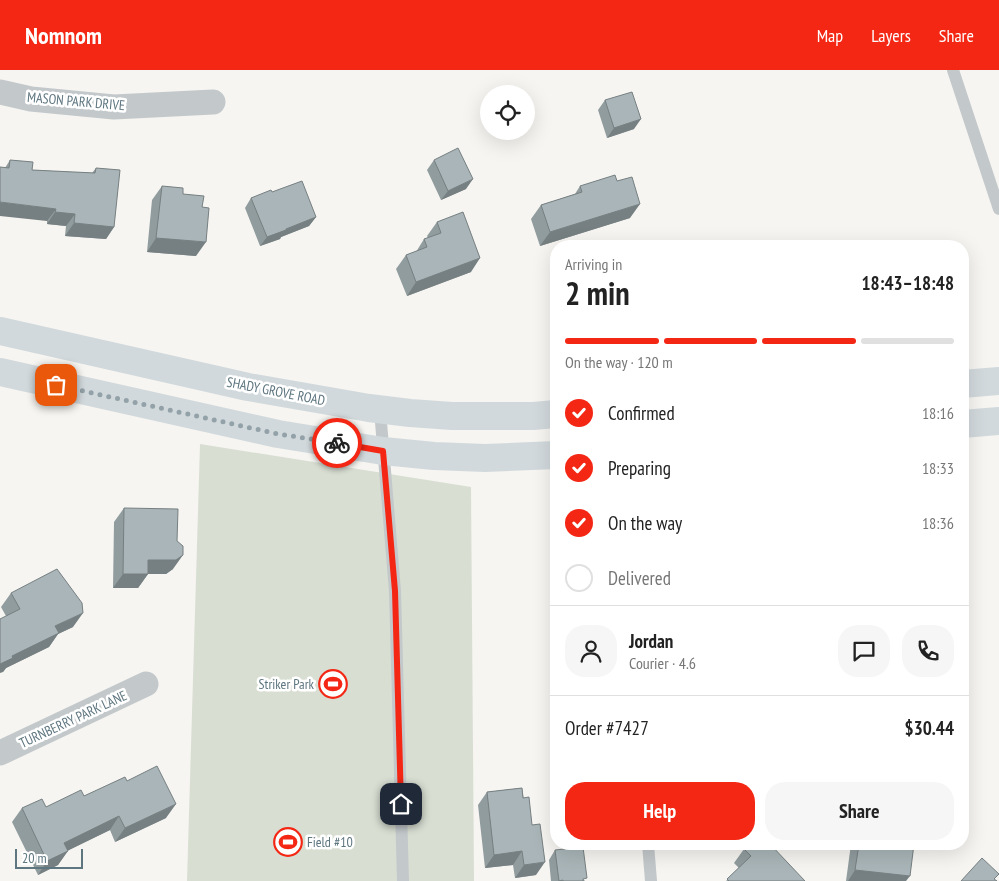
<!DOCTYPE html>
<html lang="en">
<head>
<meta charset="utf-8">
<style>
  body { margin:0; font-family:"PT Sans Narrow",sans-serif; background:#f6f6f6; color:#222; height:100vh; display:flex; flex-direction:column; font-size:19px; white-space:nowrap }
  * { box-sizing:border-box; margin:0 }
  p { font-size:16px; color:#767676 }
  .icon { flex:none; width:28px; height:28px; fill:none; stroke:currentColor; stroke-width:2; stroke-linecap:round; stroke-linejoin:round }
  .map { position:relative; flex:1; overflow:hidden }
  .side { position:absolute; left:550px; top:170px; width:419px; height:610px; display:flex; flex-direction:column; background:#fff; border-radius:20px; box-shadow:0 5px 20px #0002 }
  .side>* { flex:none }
  .buttons { position:absolute; left:480px; top:15px; display:grid; gap:10px }
  .buttons a { display:grid; place-items:center; width:55px; height:55px; border-radius:50%; background:#fff; box-shadow:0 5px 20px #0002; font-size:25px }
  .scale { position:absolute; left:15px; bottom:12px; width:68px; box-sizing:border-box; padding-left:5px; border:2px solid #5e7680; border-top:0; font-size:14px; line-height:18px; white-space:nowrap; color:#5e7680; -webkit-text-stroke:4px #fff; paint-order:stroke }
  .pin { position:absolute; display:grid; place-items:center; width:42px; height:42px; color:#fff; margin:-21px; border-radius:10px; box-shadow:0 2px 8px #0006 }
  .courier { position:absolute; display:grid; place-items:center; width:50px; height:50px; margin:-25px; border:4px solid #f32714; border-radius:50%; background:#fff; color:#222; box-shadow:0 1px 6px #0007 }
  .head em { font-style:normal; font-weight:600 }
  .head div { display:flex; flex-direction:column-reverse }
  .head { display:flex; align-items:center; justify-content:space-between; height:85px; padding:0 15px }
  h1 { font-size:32px; font-weight:600; line-height:38px }
  .bar { display:grid; grid-template-columns:repeat(4,1fr); gap:8px 5px; align-content:center; height:60px; padding:0 15px }
  .bar i { height:6px; border-radius:4px; background:#e0e0e0 }
  .bar .selected { background:#f32714 }
  .bar p { grid-column:span 4 }
  .line { display:flex; align-items:center; gap:12px; padding:0 15px; border-top:1px solid #e0e0e0 }
  .line div { flex:1 }
  .round { display:grid; place-items:center; flex:none; width:52px; height:52px; border-radius:20px; background:#f6f6f6 }
  ol { padding:0 15px; list-style:none }
  li { display:flex; align-items:center; gap:15px; height:55px }
  li p { margin-inline-start:auto }
  li .icon { padding:5px; border-radius:50%; background:#f32714; color:#fff; stroke-width:4 }
  li:last-child { color:#767676 }
  li i { width:28px; height:28px; border:2px solid #e0e0e0; border-radius:50% }
  .button { display:flex; gap:10px; margin-top:auto; padding:10px 15px }
  .button a { flex:1; height:58px; border-radius:20px; background:#f32714; color:#fff; font-size:20px; font-weight:600; line-height:58px; text-align:center }
  .button a+a { background:#f6f6f6; color:#222 }
  header { display:flex; align-items:center; gap:30px; box-sizing:border-box; height:70px; padding:0 25px; background:#f32714; color:#fff }
  header strong { font-size:24px }
  nav { display:flex; gap:28px; margin-inline-start:auto; font-size:18px }
  .map>svg:first-child { display:block }
  .green { fill:#d8ded2 }
  .lines { fill:none; stroke-linecap:round; stroke-linejoin:round }
  .service { stroke:#c3c8cb; stroke-width:12 }
  .minor { stroke:#c3c8cb; stroke-width:25 }
  .secondary { stroke:#d2d9dc; stroke-width:28 }
  .wall { fill:#919c9e }
  .shaded-wall { fill:#767f81 }
  .building { fill:#a9b5b8; stroke:#767f81 }
  .done { stroke:#93a2a8; stroke-width:5; stroke-dasharray:0 9 }
  .route { stroke:#f32714; stroke-width:6 }
  .labels { text-anchor:middle; dominant-baseline:central; stroke-width:5; stroke-linejoin:round; paint-order:stroke }
  .street-label { font-size:14px; fill:#5e7680; stroke:#fff }
  .poi-label { font-size:14px; fill:#5e7680; stroke:#fff; text-anchor:end }
</style>
</head>
<body>
<header>
<strong>Nomnom</strong>
<nav><a>Map</a><a>Layers</a><a>Share</a></nav>
</header>
<div class="map">
<svg width="999" height="811" viewBox="0 0 999 811">
  <rect width="100%" height="100%" fill="#f6f5f1"/>
  <!-- green -->
  <path class="green" d="M200,374L471,417L474,811H187Z"/>
  <g class="lines">
    <!-- service -->
    <path class="service" d="M953,0L999,139
      M380,340L395,521L403,811
      M648,774L651,811"/>
    <!-- minor -->
    <path class="minor" d="M0,22L31,29L114,37L213,32
      M0,683L146,614"/>
    <!-- secondary -->
    <path class="secondary" d="M0,261L248,317L369,338L410,343L452,346H533L556,344
      M0,302L278,364L383,381L434,386L485,388L556,385
      M962,314L999,311
      M962,354L999,351"/>
  </g>
  <!-- wall -->
  <path class="wall" d="M605,30L634,59L607,68L598,40Z
    M10,90L32,100L92,103L96,98L114,157L106,169L65,166L66,156L47,154V151L5,98Z
    M434,90L466,119L441,130L427,100Z
    M162,116L183,124L196,186L147,182L152,130Z
    M580,116L630,148L540,176L531,149L541,135L575,124Z
    M272,122L316,147L309,156L281,167L280,169L260,176L245,138L251,128Z
    M437,152L471,202L407,226L396,199L406,185L416,182L424,169L428,168L427,166Z
    M124,438L173,499L166,504H148L138,518H113L114,452Z
    M11,523L73,557L58,564L49,577L6,598L3,602L6,546L1,537Z
    M127,711L166,748L115,772L110,760L68,780L58,795L38,805L12,752L22,738L46,737L84,726Z
    M522,718L536,805L515,808L513,795L485,798L478,735L487,722Z
    M851,774H914L906,811H846Z
    M744,779L805,811H726L739,798L734,793Z
    M555,780L585,811H551L549,790Z"/>
  <!-- shaded-wall -->
  <path class="shaded-wall" d="M641,49L634,59L607,68L614,58Z
    M473,109L466,119L441,130L448,121Z
    M0,132L56,139L47,151L0,146Z
    M640,134L630,148L540,176L550,162Z
    M55,142L75,144L66,156L47,154Z
    M316,147L309,156L281,167L280,169L260,176L267,167Z
    M74,153L114,157L106,169L65,166Z
    M156,168L206,172L196,186L147,182Z
    M480,188L471,202L407,226L416,212Z
    M183,485L173,499L166,504H138L148,490Z
    M123,504H148L138,518H113Z
    M83,543L73,557L58,564L49,577L6,598L3,602L0,603V594L55,556Z
    M176,734L166,748L115,772L125,758Z
    M119,746L110,760L55,787L64,773Z
    M68,781L58,795L38,805L47,791Z
    M522,781L513,795L485,798L494,785Z
    M545,792L536,805L515,808L524,795Z
    M855,800L910,806L906,811H848Z"/>
  <!-- building -->
  <path class="building" d="M632,22L641,49L614,58L605,30Z
    M458,78L473,109L448,121L434,90Z
    M10,90L33,92L32,100L95,103L96,98L120,100L114,157L74,153L75,144L55,142L56,139L0,132V97L9,98Z
    M615,105L617,111L632,107L640,134L550,162L541,135L582,122L580,116Z
    M302,111L316,147L286,159V160L267,167L251,128L271,120L272,122Z
    M162,116L183,118V124L204,126L202,137L209,138L206,172L156,168Z
    M463,142L480,188L416,212L406,185L427,177L424,169L441,163L437,152Z
    M124,438L178,439L177,471L183,476V485L176,490H148V504H123Z
    M57,499L82,533L83,543L55,556L59,563L12,586L13,588L0,594V549L20,539L11,523Z
    M157,696L176,734L125,758L119,746L64,773L68,781L47,791L22,738L42,729L46,737L81,720L84,726L125,707L127,711Z
    M522,718L523,728L529,727L532,755L540,754L545,792L524,795L522,781L494,785L487,722Z
    M749,774H770L805,811H729L727,809L751,786L744,779Z
    M859,774H914L910,806L855,800Z
    M583,777L587,808L583,809V811H563V810L559,811L555,780Z
    M982,788L999,804L994,809L997,811H961Z"/>
  <g class="lines">
    <!-- done -->
    <path class="done" d="M56,315L278,364L337,373"/>
    <!-- route -->
    <path class="route" d="M337,373L383,381L395,521L401,734"/>
  </g>
  <!-- icons -->
  <defs>
    <symbol id="stadium-ring" viewBox="-11 -11 22 22"><circle r="9.5" fill="#fff" stroke="#f32714" stroke-width="1.5"/><path d="M0-5a6.5 5 0 1 0 0 10a6.5 5 0 1 0 0-10ZM-3.5-1.8h7v3.6h-7Z" fill="#f32714"/></symbol>
  </defs>
  <g fill-rule="evenodd">
    <use href="#stadium-ring" x="317" y="598" width="32" height="32"/>
    <use href="#stadium-ring" x="272" y="756" width="32" height="32"/>
  </g>
  <g class="labels">
    <!-- street labels -->
    <g class="street-label">
      <text transform="translate(76 31) rotate(5)">MASON PARK DRIVE</text>
      <text transform="translate(276 321) rotate(11)">SHADY GROVE ROAD</text>
      <text transform="translate(73 649) rotate(-25)">TURNBERRY PARK LANE</text>
    </g>
    <!-- poi labels -->
    <g class="poi-label">
      <text x="314" y="614">Striker Park</text>
      <text x="307" y="772" text-anchor="start">Field #10</text>
    </g>
  </g>
</svg>
<div class="buttons">
<a><svg class="icon" aria-label="locate" viewBox="0 0 24 24"><circle cx="12" cy="12" r="6"/><path d="M12 2v4M12 18v4M2 12h4M18 12h4"/></svg></a>
</div>
<div class="scale">20 m</div>
<div class="pin" style="left:56px;top:315px;background:#ea580c"><svg class="icon" aria-label="bag" viewBox="0 0 24 24"><path d="M5 8h14l-1 12H6zM9 8a3 3 0 0 1 6 0"/></svg></div>
<div class="pin" style="left:401px;top:734px;background:#1f2937"><svg class="icon" aria-label="home" viewBox="0 0 24 24"><path d="M3 11l9-7 9 7M6 9v11h12V9"/></svg></div>
<div class="courier" style="left:337px;top:373px"><svg class="icon" aria-label="bike" viewBox="0 0 24 24"><circle cx="6" cy="16" r="4"/><circle cx="18" cy="16" r="4"/><path d="M6 16l4-8h5l3 8M10 8l3 8H6M13 5h3"/></svg></div>
<section class="side">
<div class="head"><div><h1>2 min</h1><p>Arriving in</p></div><em>18:43–18:48</em></div>
<div class="bar"><i class="selected"></i><i class="selected"></i><i class="selected"></i><i></i><p>On the way · 120 m</p></div>
<ol>
<li><svg class="icon" aria-label="check" viewBox="0 0 24 24"><path d="M5 12l5 5 9-10"/></svg>Confirmed<p>18:16</p></li>
<li><svg class="icon" aria-label="check" viewBox="0 0 24 24"><path d="M5 12l5 5 9-10"/></svg>Preparing<p>18:33</p></li>
<li><svg class="icon" aria-label="check" viewBox="0 0 24 24"><path d="M5 12l5 5 9-10"/></svg>On the way<p>18:36</p></li>
<li><i></i>Delivered</li>
</ol>
<div class="line" style="height:90px"><a class="round"><svg class="icon" aria-label="person" viewBox="0 0 24 24"><circle cx="12" cy="8" r="4"/><path d="M4 21q1-7 8-7t8 7"/></svg></a><div><b>Jordan</b><p>Courier · 4.6</p></div><a class="round"><svg class="icon" aria-label="chat" viewBox="0 0 24 24"><path d="M4 5h16v11H9l-5 4z"/></svg></a><a class="round"><svg class="icon" aria-label="phone" viewBox="0 0 24 24"><path d="M5 4h4l2 5-3 2q2 4 5 5l2-3 5 2v4C11 20 4 13 5 4z"/></svg></a></div>
<div class="line" style="height:65px"><div>Order #7427</div><b>$30.44</b></div>
<div class="button"><a>Help</a><a>Share</a></div>
</section>
</div>
</body>
</html>
